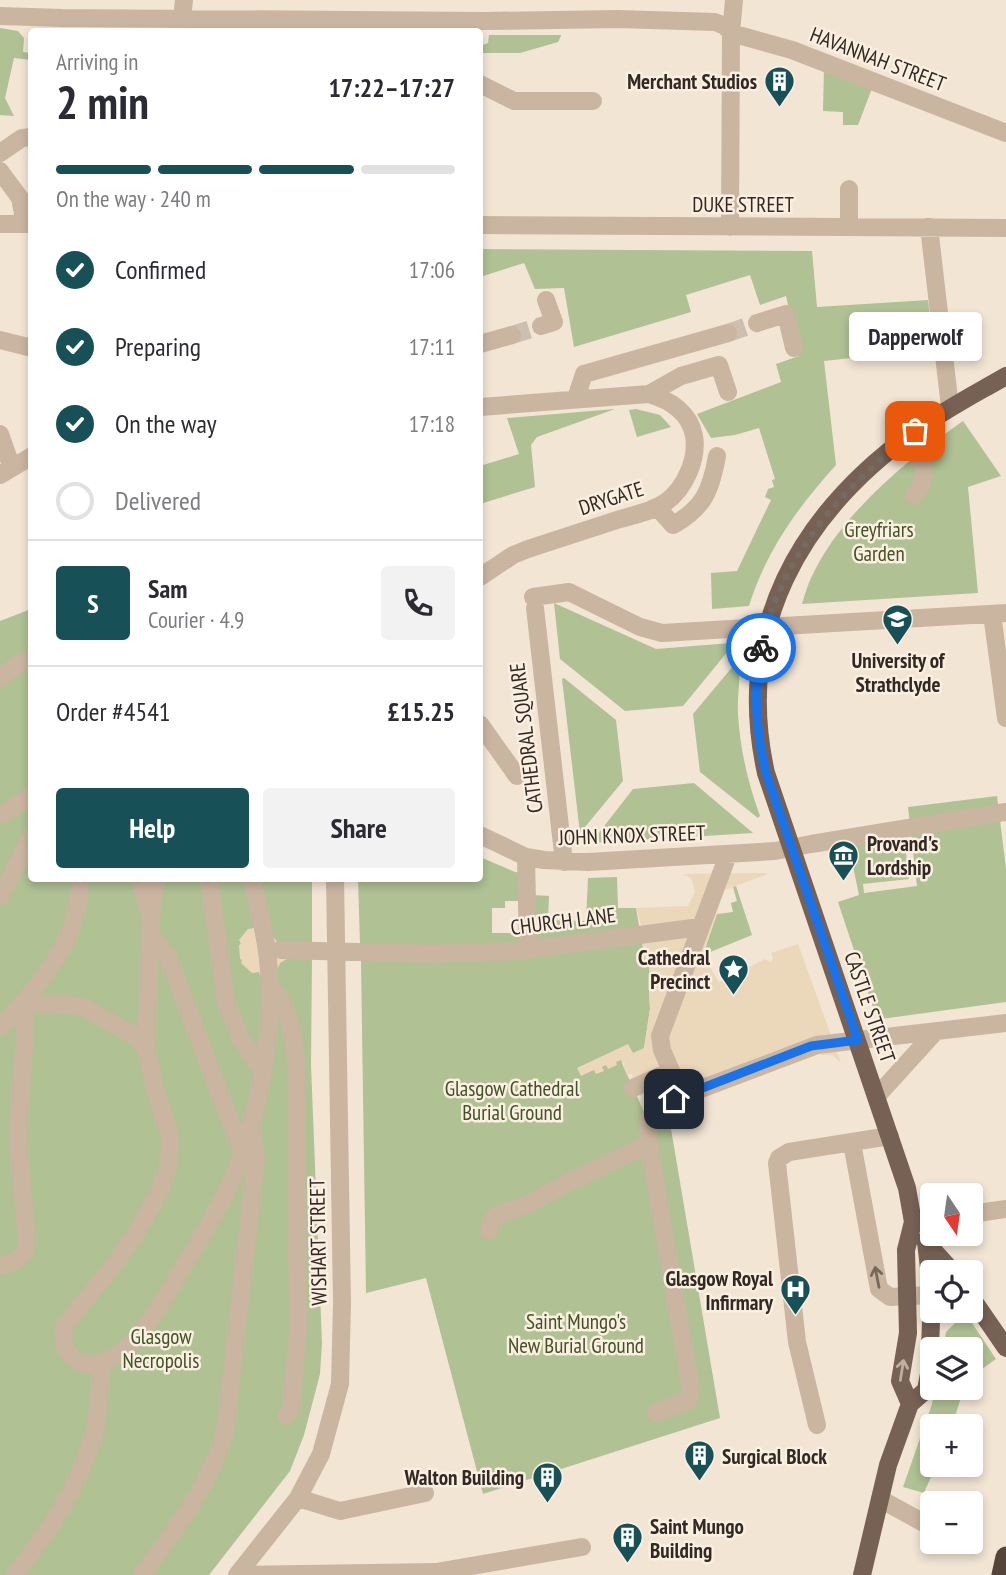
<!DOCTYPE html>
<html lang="en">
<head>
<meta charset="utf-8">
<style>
  body { margin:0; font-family:"PT Sans Narrow",sans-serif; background:#f2f2f3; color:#2b2b33; height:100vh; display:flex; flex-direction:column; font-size:26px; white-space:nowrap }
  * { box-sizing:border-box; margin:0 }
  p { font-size:23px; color:#7c7c81 }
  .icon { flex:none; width:38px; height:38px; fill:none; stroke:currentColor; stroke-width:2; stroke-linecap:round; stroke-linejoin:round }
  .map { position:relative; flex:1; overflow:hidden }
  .sheet { position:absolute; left:28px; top:28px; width:455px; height:854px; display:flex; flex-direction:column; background:#fff; border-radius:7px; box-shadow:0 4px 10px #0003 }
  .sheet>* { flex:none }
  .needle { width:46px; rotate:167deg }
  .fabs { position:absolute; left:920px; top:1183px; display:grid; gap:14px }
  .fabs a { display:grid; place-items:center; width:63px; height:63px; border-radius:7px; background:#fff; box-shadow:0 4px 10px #0003; font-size:35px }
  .pin { position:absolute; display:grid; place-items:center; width:60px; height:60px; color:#fff; margin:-30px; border-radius:14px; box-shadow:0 4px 10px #0006 }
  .courier { position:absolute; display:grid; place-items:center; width:70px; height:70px; margin:-35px; border:5px solid #1a73e8; border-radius:50%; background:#fff; color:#222; box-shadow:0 2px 9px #0007 }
  .bubble { position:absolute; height:49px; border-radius:7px; background:#fff; box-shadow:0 4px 10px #0003; font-size:23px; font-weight:700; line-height:49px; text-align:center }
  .head em { font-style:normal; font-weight:700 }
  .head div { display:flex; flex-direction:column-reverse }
  .head { display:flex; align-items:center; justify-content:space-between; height:119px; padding:0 28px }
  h1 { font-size:46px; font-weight:700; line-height:52px }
  .bar { display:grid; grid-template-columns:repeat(4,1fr); gap:10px 7px; align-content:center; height:84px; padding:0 28px }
  .bar i { height:9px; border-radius:5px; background:#e1e1e2 }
  .bar .on { background:#175057 }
  .bar p { grid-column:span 4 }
  .line { display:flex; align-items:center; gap:18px; padding:0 28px; border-top:2px solid #e1e1e2 }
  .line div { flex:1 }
  .round { display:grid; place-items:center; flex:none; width:74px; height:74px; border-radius:7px; background:#f2f2f3 }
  ol { padding:0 28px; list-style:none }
  li { display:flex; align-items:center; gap:21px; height:77px }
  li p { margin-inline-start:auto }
  li .icon { padding:7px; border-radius:50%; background:#175057; color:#fff; stroke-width:4 }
  li:last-child { color:#7c7c81 }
  li i { width:38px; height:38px; border:4px solid #e1e1e2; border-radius:50% }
  .primary-button { display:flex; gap:14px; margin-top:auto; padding:14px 28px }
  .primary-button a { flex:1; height:80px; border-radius:7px; background:#175057; color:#fff; font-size:28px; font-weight:700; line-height:80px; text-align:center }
  .primary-button a+a { background:#f2f2f3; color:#2b2b33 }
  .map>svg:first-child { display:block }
  .green { fill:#b0c194; fill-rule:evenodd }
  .plaza { fill:#ebd8ba }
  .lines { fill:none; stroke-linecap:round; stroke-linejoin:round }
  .minor-tunnel { stroke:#ccbfb1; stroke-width:18; stroke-dasharray:18 9; stroke-linecap:butt }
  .minor { stroke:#cab5a0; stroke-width:18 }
  .major { stroke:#766154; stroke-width:18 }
  .highway { stroke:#55443a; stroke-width:21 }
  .minor-bridge { stroke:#cab5a0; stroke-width:18 }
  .oneway { stroke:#77685c }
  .oneway2 { stroke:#bfafa1 }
  .done { stroke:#766b62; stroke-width:7; stroke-dasharray:0 12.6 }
  .route { stroke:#1a73e8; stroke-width:9 }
  .labels { text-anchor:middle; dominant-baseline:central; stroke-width:5; stroke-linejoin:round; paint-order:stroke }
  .street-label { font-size:21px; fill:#332924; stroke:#faefe0 }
  .poi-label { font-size:21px; font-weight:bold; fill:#332924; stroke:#faefe0; text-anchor:end }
  .park-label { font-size:21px; fill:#405326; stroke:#faefe0 }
</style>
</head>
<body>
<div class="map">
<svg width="1006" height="1575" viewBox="0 0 1006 1575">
  <rect width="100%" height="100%" fill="#f2e5d4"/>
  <!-- green -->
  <path class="green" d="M0,28L18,31L24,38L23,52L31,53V60L14,58L5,98L14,116L0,115Z
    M489,35H561V36L558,42L520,53H480L481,46L488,43Z
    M824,68L873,86L858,125H843V112L823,111Z
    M480,249L812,251L817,307L928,300L934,349L824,361L836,465C798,507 766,551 749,606L712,609L711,573L737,571L771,500L765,497L768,489L774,487L772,480L775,479L759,428L735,435L711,438L697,414L781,382L776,364L799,356L786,296L760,305L750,275L686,295L691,312L574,347L564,288L535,289L524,263L480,277Z
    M615,409L537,437L531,445L535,487L480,504V466L519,454L507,418Z
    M636,409L660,415L671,427L637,437L629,410Z
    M963,421L1001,476L968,487L978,593L802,604C805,594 808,583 813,574C842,513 909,458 963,421Z
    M554,603L656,649L731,643L733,645L683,706L625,711L560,659Z
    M31,609L32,878L312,879V943L360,944L358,879L480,878V857L515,872L531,874L533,895L549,896L548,920L586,921L588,878L617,877L618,908H636L645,960H648L652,988L649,990L650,1009L644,1049L622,1063L646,1116L656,1121L665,1118L670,1123L720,1418L483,1494L426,1278L366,1293L361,961L312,959L311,1065L322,1343L320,1374L304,1435L290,1471L209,1575H0V621ZM505,901H523L520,933H492V908H505Z
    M739,659C741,677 737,696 738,714C740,749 748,783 760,816L758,818L700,772L693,714Z
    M564,678L616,720L623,781L580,833L562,679Z
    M694,783L753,833L591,843L633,789Z
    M997,796L1006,869V1002L881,1019L876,1016L838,902L859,895L849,847L872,841L876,844L904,836L909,879L863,884L864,893L917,886L908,807Z
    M736,886L752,935L703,955L717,914L733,912L731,903L737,901L733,887Z
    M957,1321L972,1323L996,1359L971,1377V1349H943L946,1332Z
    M935,1388H964L952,1426H933V1465H936L924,1493L903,1487L932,1404Z"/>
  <!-- plaza -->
  <path class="plaza" d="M765,873L768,874L724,890L703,956L719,982L765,959L771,962L773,959L771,953L798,944L841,1063L832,1055H821L819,1050L690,1102L685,1112L670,1123L665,1118L656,1121L645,1108L643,1109L639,1100L641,1099L640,1095L637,1096L629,1079L633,1077L631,1074L627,1075L623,1066L625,1064L624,1062L622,1063L621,1060L616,1062L617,1065L608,1069L606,1065L602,1067L604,1071L596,1074L594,1070L581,1076L577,1068L628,1044L633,1053L644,1048L650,1009L649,990L652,988L648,960H645L641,925L636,908L688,906L695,892L691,878L682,874Z
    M254,928L272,935L289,958L280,963L277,971L260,975L259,972L252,973L241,963L242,960L240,959L239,945L241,944L239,940L248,929Z"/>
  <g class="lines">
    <!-- minor-tunnel -->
    <path class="minor-tunnel" d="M728,333L757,323
      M512,335L541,326"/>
    <!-- minor -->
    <path class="minor" d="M734,0L731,33L792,50L1006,133
      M0,16L62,18L485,21L618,19L715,22L725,26L731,33L730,227
      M182,19L184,0
      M480,84L514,101H593
      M0,153L22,138L32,137
      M0,171L20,198L25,224
      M0,224H32
      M480,225L1006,228
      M849,227V189
      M929,227L950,407
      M757,323L786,314L794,348
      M541,326L554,322L546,300
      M0,340L32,348
      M480,344L512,335
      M649,394L681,376L719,365L728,392
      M576,398L584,374L728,333
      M480,407L649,394C670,400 690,413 694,436C698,459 685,488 666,502C653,511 635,515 620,519C590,529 559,539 528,549L513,555L480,577
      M0,434L12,468
      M903,440C921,461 934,471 914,496
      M0,475L32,456
      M657,507L673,525C704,508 711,490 717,456
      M533,597L569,592L640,627L662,633L1006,613
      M535,608L564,862
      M992,614L1006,718
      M0,678L18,664L32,658
      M480,724L517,776
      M0,815L32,796
      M480,835L526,857L544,860L588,862L775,851L811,844L1006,812
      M526,857L528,950
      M140,878L148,909
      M156,878L151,918L146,1047L154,1085L170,1137L169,1162L160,1191L137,1232L114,1265L65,1325C58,1351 77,1372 104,1362C138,1349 158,1308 176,1279C195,1248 214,1218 229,1186C259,1123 277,1021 267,952C264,927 257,903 252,878
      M209,878L226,1002L241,1039L262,1071
      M0,897L32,836
      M150,936L167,954L242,1152
      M433,954L519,951L700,927
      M270,986C289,1006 294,1035 296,1062L298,1332L291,1411L286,1416
      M0,1027C40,985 81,940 80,878
      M633,1088L671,1071
      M682,1096L662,1050L660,1036L728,855
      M877,1096L936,1031
      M674,1099L678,1120
      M852,1143L879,1289L890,1297L932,1295
      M649,1144L691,1389L688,1401L656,1413
      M971,1214L1006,1209
      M913,1222L933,1219
      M489,1231L493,1219L499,1214L527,1205L565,1184L649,1144C644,1112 654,1108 682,1096L817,1045L1006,1023
      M0,1266C15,1262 25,1259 27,1242L18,1138L25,1032L23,1003L69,1005L86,1008L134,1036L146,1047
      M817,1425L797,1342L777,1163L779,1158L789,1152L890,1136
      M298,1498L340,1511L425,1493
      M880,1499L933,1528
      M15,1575L51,1526L72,1490L85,1460L96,1429L102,1363
      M142,1575C175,1530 208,1488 225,1434L256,1159L251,1128
      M237,1575L298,1498L321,1454L340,1384L342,1303L335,878
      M240,1575L436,1572L582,1547"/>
    <!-- major -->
    <path class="major" d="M925,1241L953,1272
      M971,1297L1006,1348
      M910,1404L900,1381L908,1333L906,1250L913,1222L907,1188L766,773C734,629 799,514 915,431C944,410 975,394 1006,376
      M862,1575L888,1465L910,1404L926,1390L929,1374L932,1295L926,1242"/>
    <!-- highway -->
    <path class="highway" d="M1002,1575L1006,1557"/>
    <!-- minor-bridge -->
    <path class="minor-bridge" d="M280,950L433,954"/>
  </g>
  <!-- one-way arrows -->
  <defs><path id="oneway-shaft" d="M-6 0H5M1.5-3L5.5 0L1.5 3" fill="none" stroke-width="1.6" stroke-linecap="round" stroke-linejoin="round" transform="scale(1.75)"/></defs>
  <use class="oneway" href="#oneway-shaft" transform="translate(877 1277) rotate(-101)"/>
  <use class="oneway2" href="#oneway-shaft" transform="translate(902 1370) rotate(-81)"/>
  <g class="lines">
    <!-- done -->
    <path class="done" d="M761,648C780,556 843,487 915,431"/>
    <!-- route -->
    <path class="route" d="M674,1099L811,1046L858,1040L766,773C756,732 753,689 761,648"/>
  </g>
  <!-- icons -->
  <defs>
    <symbol id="building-pin" viewBox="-11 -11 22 30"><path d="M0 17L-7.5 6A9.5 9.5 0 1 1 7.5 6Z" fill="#175057" stroke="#faefe0"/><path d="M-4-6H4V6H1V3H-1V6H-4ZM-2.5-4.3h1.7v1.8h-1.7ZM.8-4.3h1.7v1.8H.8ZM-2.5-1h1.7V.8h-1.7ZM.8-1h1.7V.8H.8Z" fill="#fff"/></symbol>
    <symbol id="university-pin" viewBox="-11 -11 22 30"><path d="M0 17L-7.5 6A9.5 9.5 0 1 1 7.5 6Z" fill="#175057" stroke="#faefe0"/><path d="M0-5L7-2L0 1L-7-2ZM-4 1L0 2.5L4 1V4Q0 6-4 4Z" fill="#fff"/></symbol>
    <symbol id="museum-pin" viewBox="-11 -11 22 30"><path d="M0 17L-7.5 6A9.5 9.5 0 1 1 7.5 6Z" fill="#175057" stroke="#faefe0"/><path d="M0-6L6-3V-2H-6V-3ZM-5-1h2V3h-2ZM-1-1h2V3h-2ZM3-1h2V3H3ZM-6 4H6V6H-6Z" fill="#fff"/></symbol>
    <symbol id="sight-pin" viewBox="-11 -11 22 30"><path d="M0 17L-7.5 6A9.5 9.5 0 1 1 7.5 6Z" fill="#175057" stroke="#faefe0"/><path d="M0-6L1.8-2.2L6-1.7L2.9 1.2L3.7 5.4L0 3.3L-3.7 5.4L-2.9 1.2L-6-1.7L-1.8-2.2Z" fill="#fff"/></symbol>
    <symbol id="hospital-pin" viewBox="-11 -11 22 30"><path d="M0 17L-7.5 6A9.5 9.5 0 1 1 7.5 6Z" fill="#175057" stroke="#faefe0"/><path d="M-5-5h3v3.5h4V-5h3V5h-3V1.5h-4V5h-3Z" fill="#fff"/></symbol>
  </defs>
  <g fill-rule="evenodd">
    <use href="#building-pin" x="762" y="64" width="35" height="47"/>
    <use href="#university-pin" x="880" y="602" width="35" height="47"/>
    <use href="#museum-pin" x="826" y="838" width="35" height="47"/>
    <use href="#sight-pin" x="716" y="952" width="35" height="47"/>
    <use href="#hospital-pin" x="778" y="1272" width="35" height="47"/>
    <use href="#building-pin" x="682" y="1438" width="35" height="47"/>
    <use href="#building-pin" x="530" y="1460" width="35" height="47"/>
    <use href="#building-pin" x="610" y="1520" width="35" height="47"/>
  </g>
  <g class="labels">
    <!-- street labels -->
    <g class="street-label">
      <text transform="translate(878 59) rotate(21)">HAVANNAH STREET</text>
      <text x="743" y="204">DUKE STREET</text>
      <text transform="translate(611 498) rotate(-18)">DRYGATE</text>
      <text transform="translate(526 738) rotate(-97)">CATHEDRAL SQUARE</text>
      <text transform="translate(632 835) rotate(-2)">JOHN KNOX STREET</text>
      <text transform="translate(563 921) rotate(-7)">CHURCH LANE</text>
      <text transform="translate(870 1007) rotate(71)">CASTLE STREET</text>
      <text transform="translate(318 1242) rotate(-91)">WISHART STREET</text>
    </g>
    <!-- poi labels -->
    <g class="poi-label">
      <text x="757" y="81">Merchant Studios</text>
      <text x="898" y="660" text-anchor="middle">University of<tspan x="898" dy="24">Strathclyde</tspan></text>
      <text x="867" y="843" text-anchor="start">Provand's<tspan x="867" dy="24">Lordship</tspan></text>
      <text x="710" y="957">Cathedral<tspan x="710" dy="24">Precinct</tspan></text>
      <text x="773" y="1278">Glasgow Royal<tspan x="773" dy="24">Infirmary</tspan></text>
      <text x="722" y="1456" text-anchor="start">Surgical Block</text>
      <text x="524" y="1477">Walton Building</text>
      <text x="650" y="1526" text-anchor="start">Saint Mungo<tspan x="650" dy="24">Building</tspan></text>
    </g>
    <!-- park labels -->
    <g class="park-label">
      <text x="879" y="529">Greyfriars<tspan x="879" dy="24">Garden</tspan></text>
      <text x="512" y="1088">Glasgow Cathedral<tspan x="512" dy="24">Burial Ground</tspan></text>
      <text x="576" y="1321">Saint Mungo's<tspan x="576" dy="24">New Burial Ground</tspan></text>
      <text x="161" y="1336">Glasgow<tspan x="161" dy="24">Necropolis</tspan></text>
    </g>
  </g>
</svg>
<div class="fabs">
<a><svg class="needle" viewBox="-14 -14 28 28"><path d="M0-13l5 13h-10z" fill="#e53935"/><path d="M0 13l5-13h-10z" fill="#7c7c81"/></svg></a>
<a><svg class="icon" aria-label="locate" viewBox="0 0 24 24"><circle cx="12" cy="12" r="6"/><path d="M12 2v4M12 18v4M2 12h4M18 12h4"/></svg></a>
<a><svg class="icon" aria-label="layers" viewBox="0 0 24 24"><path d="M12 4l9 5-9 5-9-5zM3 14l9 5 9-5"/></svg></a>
<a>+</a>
<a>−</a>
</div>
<div class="pin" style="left:915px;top:431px;background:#ea580c"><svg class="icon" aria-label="bag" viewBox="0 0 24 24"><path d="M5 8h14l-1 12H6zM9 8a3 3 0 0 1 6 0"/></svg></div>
<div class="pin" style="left:674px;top:1099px;background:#1f2937"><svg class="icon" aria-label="home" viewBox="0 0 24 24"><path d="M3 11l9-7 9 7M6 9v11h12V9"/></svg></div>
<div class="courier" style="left:761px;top:648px"><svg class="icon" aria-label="bike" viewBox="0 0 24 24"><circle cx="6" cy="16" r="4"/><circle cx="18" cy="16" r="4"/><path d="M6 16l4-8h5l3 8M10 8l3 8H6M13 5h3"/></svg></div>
<div class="bubble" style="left:849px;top:312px;width:133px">Dapperwolf</div>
<section class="sheet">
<div class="head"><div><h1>2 min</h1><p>Arriving in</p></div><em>17:22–17:27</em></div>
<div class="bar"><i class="on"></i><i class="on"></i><i class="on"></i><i></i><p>On the way · 240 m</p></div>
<ol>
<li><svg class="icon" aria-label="check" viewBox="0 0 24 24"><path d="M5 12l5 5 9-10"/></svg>Confirmed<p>17:06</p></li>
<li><svg class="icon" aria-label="check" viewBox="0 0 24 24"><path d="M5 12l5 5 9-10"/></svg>Preparing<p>17:11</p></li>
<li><svg class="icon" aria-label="check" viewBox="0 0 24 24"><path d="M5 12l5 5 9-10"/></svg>On the way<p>17:18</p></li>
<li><i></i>Delivered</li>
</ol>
<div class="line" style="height:126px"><b class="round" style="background:#175057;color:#fff">S</b><div><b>Sam</b><p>Courier · 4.9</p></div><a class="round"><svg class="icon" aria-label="phone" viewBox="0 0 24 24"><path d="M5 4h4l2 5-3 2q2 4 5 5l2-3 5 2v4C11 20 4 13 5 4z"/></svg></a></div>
<div class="line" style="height:91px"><div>Order #4541</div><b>£15.25</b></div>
<div class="primary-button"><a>Help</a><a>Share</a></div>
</section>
</div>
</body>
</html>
